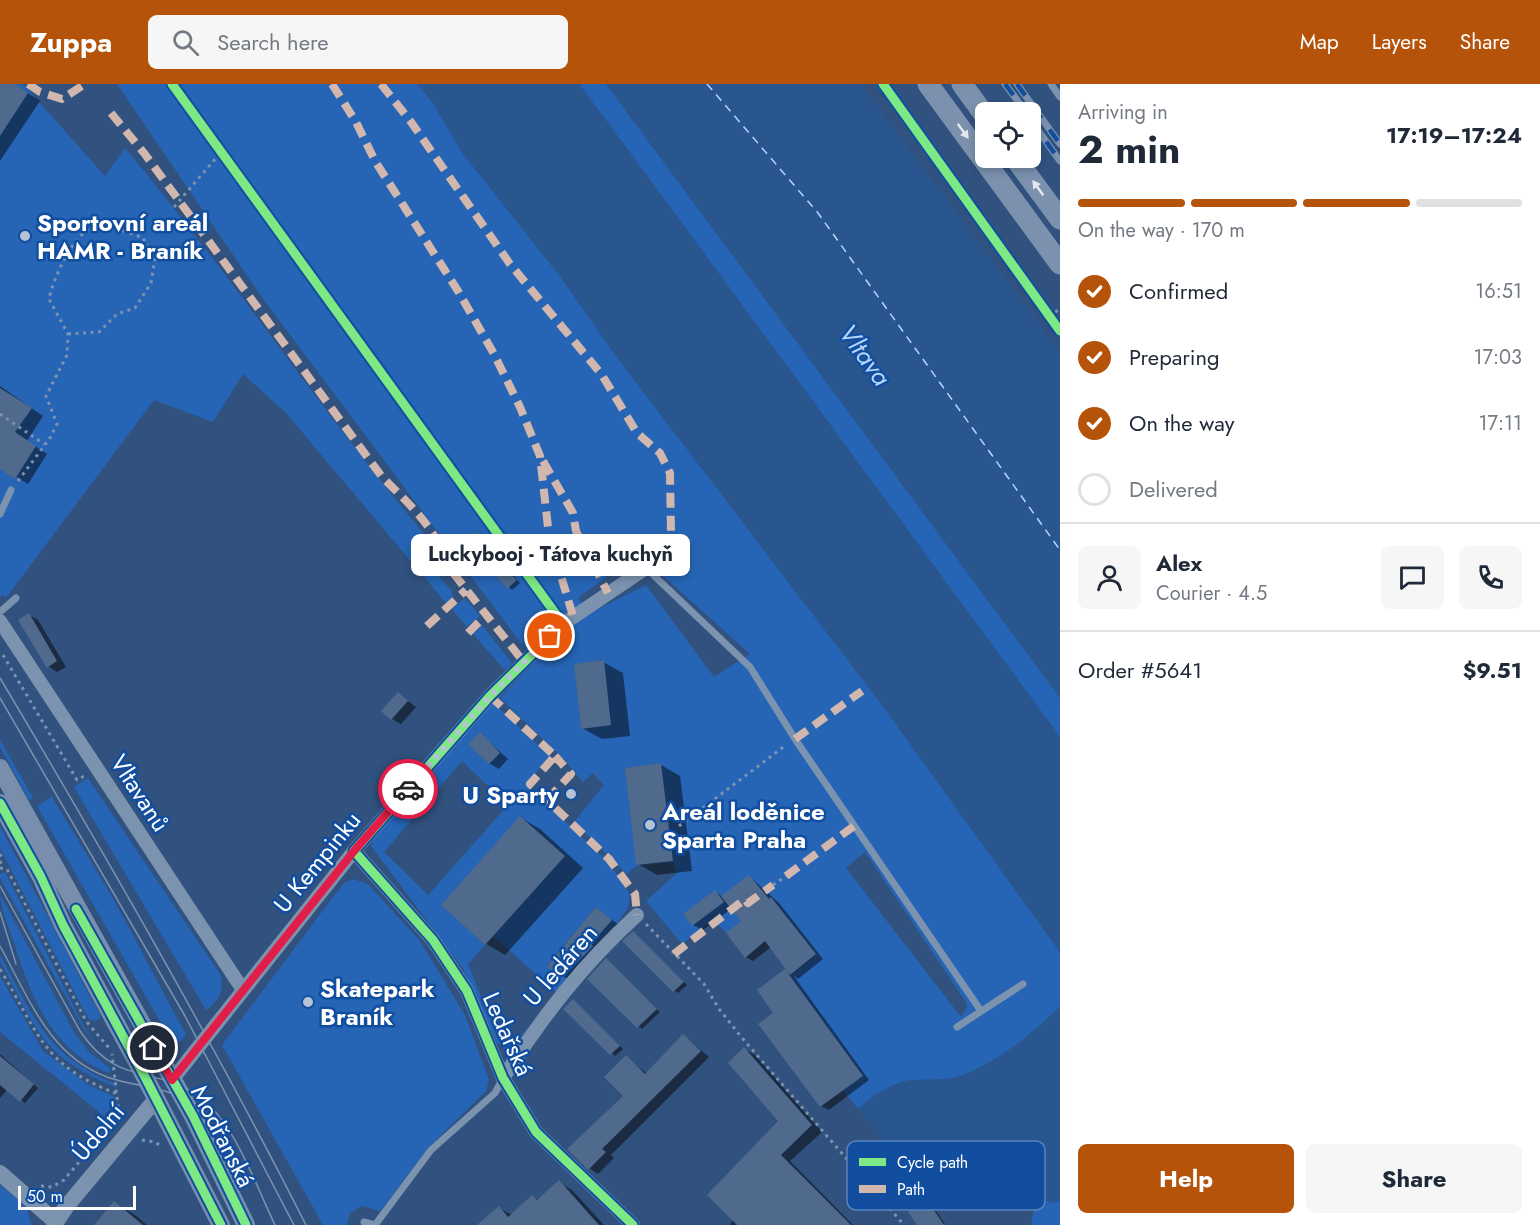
<!DOCTYPE html>
<html lang="en">
<head>
<meta charset="utf-8">
<style>
  body { margin:0; font-family:Jost,sans-serif; background:#f6f6f7; color:#1f2937; height:100vh; display:flex; flex-direction:column; font-size:22px; white-space:nowrap }
  * { box-sizing:border-box; margin:0 }
  p { font-size:20px; color:#747a83 }
  .icon { flex:none; width:33px; height:33px; fill:none; stroke:currentColor; stroke-width:2; stroke-linecap:round; stroke-linejoin:round }
  .map { position:relative; flex:1; overflow:hidden }
  .details { display:flex; flex-direction:column; background:#fff; width:480px }
  .details>* { flex:none }
  .fabs { position:absolute; left:975px; top:18px; display:grid; gap:12px }
  .fabs a { display:grid; place-items:center; width:66px; height:66px; border-radius:9px; background:#fff; box-shadow:0 3px 9px #0003; font-size:30px }
  .scale { position:absolute; left:18px; bottom:15px; width:118px; box-sizing:border-box; padding-left:6px; border:3px solid #fff; border-top:0; font-size:16px; line-height:21px; white-space:nowrap; color:#fff; -webkit-text-stroke:4px #114e9f; paint-order:stroke }
  .pin { position:absolute; display:grid; place-items:center; width:51px; height:51px; color:#fff; margin:-26px; border:3px solid #fff; border-radius:50%; box-shadow:0 2px 6px #0007 }
  .courier { position:absolute; display:grid; place-items:center; width:60px; height:60px; margin:-30px; border:4px solid #e11d48; border-radius:50%; background:#fff; color:#222; box-shadow:0 2px 8px #0007 }
  .bubble { position:absolute; height:42px; border-radius:9px; background:#fff; box-shadow:0 3px 9px #0003; font-size:20px; font-weight:700; line-height:42px; text-align:center }
  .headline em { font-style:normal; font-weight:700 }
  .headline div { display:flex; flex-direction:column-reverse }
  .headline { display:flex; align-items:center; justify-content:space-between; height:102px; padding:0 18px }
  h1 { font-size:39px; font-weight:700; line-height:45px }
  .bar { display:grid; grid-template-columns:repeat(4,1fr); gap:9px 6px; align-content:center; height:72px; padding:0 18px }
  .bar i { height:8px; border-radius:4px; background:#e0e1e3 }
  .bar .on { background:#b45309 }
  .bar p { grid-column:span 4 }
  .line { display:flex; align-items:center; gap:15px; padding:0 18px; border-top:2px solid #e0e1e3 }
  .line div { flex:1 }
  .round { display:grid; place-items:center; flex:none; width:63px; height:63px; border-radius:9px; background:#f6f6f7 }
  ol { padding:0 18px; list-style:none }
  li { display:flex; align-items:center; gap:18px; height:66px }
  li p { margin-inline-start:auto }
  li .icon { padding:6px; border-radius:50%; background:#b45309; color:#fff; stroke-width:4 }
  li:last-child { color:#747a83 }
  li i { width:33px; height:33px; border:3px solid #e0e1e3; border-radius:50% }
  .primary-button { display:flex; gap:12px; margin-top:auto; padding:12px 18px }
  .primary-button a { flex:1; height:69px; border-radius:9px; background:#b45309; color:#fff; font-size:24px; font-weight:700; line-height:69px; text-align:center }
  .primary-button a+a { background:#f6f6f7; color:#1f2937 }
  header { display:flex; align-items:center; gap:36px; box-sizing:border-box; height:84px; padding:0 30px; background:#b45309; color:#fff }
  header strong { font-size:28px }
  nav { display:flex; gap:33px; margin-inline-start:auto; font-size:21px }
  .search { width:420px; height:54px; background:#f6f6f7; display:flex; align-items:center; gap:15px; box-sizing:border-box; padding:0 21px; border-radius:9px; color:#747a83; font-size:22px }
  main { display:flex; flex:1; min-height:0 }
  .map>svg:first-child { display:block }
  .green { fill:#2665b5; fill-rule:evenodd }
  .water { fill:#2a5690 }
  .shadow { fill:#0007 }
  .lines { fill:none; stroke-linecap:round; stroke-linejoin:round }
  .ferry { stroke:#b5d5fb; stroke-width:1.5; stroke-dasharray:8 6; stroke-linecap:butt }
  .building { fill:#4f6a8d }
  .path { stroke:#7c93af; stroke-width:3; stroke-dasharray:3 4.5; stroke-linecap:butt }
  .service { stroke:#7c93af; stroke-width:7 }
  .minor { stroke:#7c93af; stroke-width:14 }
  .tertiary { stroke:#7c93af; stroke-width:16 }
  .secondary { stroke:#788eac; stroke-width:18 }
  .primary { stroke:#7b91ae; stroke-width:21 }
  .tram { stroke:#7c92ae; stroke-width:1.5 }
  .rail-casing { stroke:#7c92ae; stroke-width:7 }
  .rail { stroke:#114e9f; stroke-width:4.5; stroke-dasharray:14; stroke-linecap:butt }
  .quiet { stroke:#d1b7ad; stroke-width:8; stroke-dasharray:15 8; stroke-linecap:butt }
  .cycleway-casing { stroke:#114e9f; stroke-width:13 }
  .cycleway { stroke:#7ce984; stroke-width:9 }
  .oneway { fill:#e5e9ef }
  .done { stroke:#b7c2d2; stroke-width:6; stroke-dasharray:0 10.8 }
  .route { stroke:#e11d48; stroke-width:8 }
  .poi-dot { fill:#b7c2d2; stroke:#114e9f; stroke-width:2 }
  .labels { text-anchor:middle; dominant-baseline:central; stroke-width:5; stroke-linejoin:round; paint-order:stroke }
  .poi-label { font-size:24px; font-weight:bold; fill:#fff; stroke:#114e9f; text-anchor:start }
  .street-label { font-size:24px; fill:#fff; stroke:#114e9f }
  .water-label { font-size:26px; font-style:italic; fill:#b5d5fb; stroke:#114e9f }
  .key { fill:#114e9f; stroke:#5883bc; stroke-width:1.5 }
  .key-label { font-size:16px; fill:#fff }
</style>
</head>
<body>
<header>
<strong>Zuppa</strong>
<div class="search"><svg class="icon" aria-label="search" viewBox="0 0 24 24"><circle cx="10" cy="10" r="6"/><path d="M15 15l6 6"/></svg>Search here</div>
<nav><a>Map</a><a>Layers</a><a>Share</a></nav>
</header>
<main>
<div class="map">
<svg width="1060" height="1141" viewBox="0 0 1060 1141">
  <rect width="100%" height="100%" fill="#31527f"/>
  <!-- green -->
  <path class="green" d="M0,0H23L105,92L125,64C233,193 326,335 436,464L424,475L451,506L453,513L446,519L286,329L243,290L213,338L154,316L6,514L3,511L0,513Z
    M117,0H417L433,19L461,67L562,195L613,268L869,603L1060,868V923C1032,950 994,981 957,993C940,998 923,994 906,997C889,1001 871,1014 858,1025L843,1006L862,992L790,892L816,870L772,813L726,849L714,835L682,860L646,817L677,789L673,778L636,782L627,790L574,738L604,701L593,689L583,698L561,672L500,614L535,578L261,212ZM477,448L495,471L478,484L461,460ZM665,449L680,472L660,489L750,570L714,593L646,501L590,529L578,514ZM505,482L517,496L507,505L495,490ZM603,576L581,644L574,580ZM661,679L673,777L637,781L625,684ZM865,768L966,918L967,924L961,933L846,784Z
    M579,0H606L1049,599L1060,614V653Z
    M465,514L480,532L467,543L452,525Z
    M482,541L512,579L505,586L473,550Z
    M492,618L550,672L526,700L610,780L630,811L628,823L619,837L566,898L522,955L512,964L506,965L497,959L463,885L371,762L375,752ZM480,648L500,669L489,680L468,660ZM462,677L508,721L428,811L384,768ZM521,732L565,772L493,852L557,909L514,960L506,961L497,952L468,880L485,861L441,821ZM596,823L611,837L562,894L547,881Z
    M0,656L33,714L29,716L0,663Z
    M88,694L220,890C226,905 218,918 206,926L74,703Z
    M52,713L113,814L186,951L180,958L170,955L37,722Z
    M0,742L101,933L95,937L89,935L82,923L0,764Z
    M5,788L86,946L97,961L85,947L0,794V790Z
    M353,795L368,800L420,857L465,931L489,996L486,1007L429,1063L380,1127L362,1122L350,1129L347,1141H323L222,961L330,817L344,799Z
    M0,810L75,950L89,968L111,985L109,989C52,967 31,913 14,859C9,843 1,826 0,810Z
    M0,871C34,933 46,972 116,1000V1003C40,973 36,943 0,877Z
    M0,892L43,967L90,1002L114,1012L115,1018L104,1032L0,948Z
    M0,1101L27,1123L31,1141H0Z
    M1037,1112L1053,1119L1060,1116V1141H1031Z"/>
  <!-- water -->
  <path class="water" d="M417,0H579L621,56L1060,653V868L893,636L613,268L562,195L461,67L433,19Z
    M606,0H861L1060,268V614Z
    M1060,923V1116L1053,1119L1007,1104L981,1073L971,1068L937,1077L918,1096L858,1025C870,1014 889,1000 906,997C923,994 939,998 957,993C994,981 1032,950 1060,923Z"/>
  <!-- shadow -->
  <path class="shadow" d="M0,0H14L40,17L0,77Z
    M0,302L43,332L27,357L47,370L28,400L0,383Z
    M477,450L520,499L512,506L489,481L483,485L479,483Z
    M29,531L38,536L66,583L57,588L48,582Z
    M603,578L623,589L630,652L602,655L582,644Z
    M398,610L416,623L401,640L392,635Z
    M480,650L508,675L499,685L489,679Z
    M661,681L680,692L692,787L657,791L638,780Z
    M521,734L540,745L583,784L505,871L486,860Z
    M749,792L779,819L823,875L798,895L793,891L869,996L829,1026L821,1022L785,887L791,891L771,863L753,877L746,873L743,838L732,824L703,846L693,841L715,808L723,813Z
    M597,825L625,845L577,902L549,881Z
    M637,852L687,901L678,909L674,906Z
    M610,879L660,928L642,945L589,895Z
    M573,917L623,965L615,972L565,925Z
    M683,951L709,973L611,1071L614,1074L598,1090L589,1084L625,1012L626,973L647,990Z
    M744,965L755,971L822,1048L790,1077L853,1141H730L780,1037Z
    M0,970L38,1004L25,1019L7,1006L0,1014Z
    M559,1098L573,1107L604,1141H480L499,1124L512,1131L532,1113L539,1116Z
    M115,1119L135,1131L147,1141H96Z
    M928,1119L932,1121L945,1140L919,1141Z"/>
  <g class="lines">
    <!-- ferry -->
    <path class="ferry" d="M707,0L818,129L1060,466"/>
  </g>
  <!-- building -->
  <path class="building" d="M0,0H15L28,9L0,52Z
    M0,304L32,324L15,348L36,362L15,395L0,385Z
    M477,448L503,483L517,496L507,505L485,479L478,484L460,460Z
    M29,529L57,577L47,584L18,536Z
    M604,576L611,641L581,645L574,580Z
    M398,608L408,617L391,636L381,627Z
    M480,648L500,669L489,680L468,660Z
    M661,679L673,777L636,781L625,684Z
    M520,732L565,772L485,861L441,821Z
    M749,791L769,815L771,813L816,870L790,891L765,857L745,874L726,849L741,837L721,812Z
    M715,806L724,818L692,842L683,830Z
    M596,823L612,836L591,860L593,862L562,894L547,882Z
    M633,847L684,898L673,908L622,857Z
    M606,874L657,925L637,944L587,895Z
    M785,885L863,992L820,1023L758,940L773,929L757,906Z
    M573,915L620,962L610,971L563,925Z
    M683,950L701,967L602,1065L606,1068L588,1086L567,1065L623,1012L604,993L626,971L645,990Z
    M744,963L812,1041L781,1071L851,1141H737L707,1111L778,1037L728,979Z
    M0,972L34,1000L20,1018L0,1001Z
    M559,1096L599,1141H477L499,1122L508,1133L532,1111L537,1116Z
    M114,1117L143,1141H94Z
    M924,1117H928L944,1141H917L908,1128Z"/>
  <g class="lines">
    <!-- path -->
    <path class="path" d="M174,123L222,67
      M1049,232L1060,225
      M0,330L44,360
      M18,397L50,354L57,340L46,312L67,271L68,250L49,215C53,196 72,151 92,144C108,139 129,149 143,154L155,175L151,199L135,224L117,230L99,248L68,250
      M3,571L77,696L86,691
      M679,742L786,661
      M0,770L2,774L0,780
      M0,784L7,785L86,937L109,964
      M773,801L786,792
      M646,840L704,900L719,925L743,955L904,1141
      M0,885C38,948 42,982 118,1010
      M142,1056L155,1058L161,1062
      M41,1102L52,1103L64,1096L122,1027L118,1022L112,970"/>
    <!-- service -->
    <path class="service" d="M1051,0L1060,13
      M0,430L11,406
      M646,484L750,583L795,655L981,927
      M0,528L16,514
      M957,943L1023,900
      M364,1138L375,1141
      M375,1141L431,1066L495,1009L503,994"/>
    <!-- minor -->
    <path class="minor" d="M0,537L243,906
      M354,767L433,856L467,907L503,994L536,1048L633,1141
      M503,994C543,932 582,881 637,831
      M172,996L354,767L490,612L563,540L646,484"/>
    <!-- tertiary -->
    <path class="tertiary" d="M0,1089L56,1138
      M54,1141L66,1123L156,1015"/>
    <!-- secondary -->
    <path class="secondary" d="M0,684L193,1032L246,1141
      M0,719L41,793L63,841L145,993L221,1141"/>
    <!-- primary -->
    <path class="primary" d="M928,0L1060,180
      M962,0L986,33
      M1015,74L1060,135"/>
    <!-- tram -->
    <path class="tram" d="M0,594C107,774 211,954 306,1141
      M0,614L185,932L294,1141
      M0,802L80,947C119,1005 157,980 201,1014C236,1041 256,1102 275,1141
      M0,828L16,880
      M0,862C28,912 49,972 107,993C135,1003 164,1002 190,1018"/>
    <defs>
      <path id="rail" d="M1005,0L1026,28
        M1017,0L1060,60
        M1030,35L1060,77"/>
    </defs>
    <!-- rail casing -->
    <use href="#rail" class="rail-casing"/>
    <!-- rail -->
    <use href="#rail" class="rail"/>
    <!-- quiet -->
    <path class="quiet" d="M28,0L40,8L62,15L85,0
      M332,0L356,38L375,77L458,207L494,270L520,323L540,372L549,452L573,532
      M381,0L411,38L510,180L602,291L637,349L660,369L670,389L671,449L664,469L646,484
      M111,29L144,69L382,393C407,418 438,445 446,480L523,577
      M543,377L573,429L576,447L608,509
      M427,542L466,506
      M468,549L486,531
      M490,612L555,672L530,700L609,775L635,810L637,831
      M795,655L862,607
      M547,716L571,690L555,672
      M786,792L854,742
      M674,870L745,815L748,819L773,801"/>
    <defs>
      <path id="cycleway" d="M172,0L563,540L490,612L354,767L433,856L467,907L503,994L536,1048L633,1141
        M883,0L1060,247
        M0,719L41,793L63,841L145,993L221,1141
        M76,825L193,1032L246,1141"/>
    </defs>
    <!-- cycleway casing -->
    <use href="#cycleway" class="cycleway-casing"/>
    <!-- cycleway -->
    <use href="#cycleway" class="cycleway"/>
  </g>
  <!-- one-way arrows -->
  <defs><path id="oneway-solid" d="M-6-.8H1V-3.2L6.5 0L1 3.2V.8H-6Z" transform="scale(1.5)"/></defs>
  <g class="oneway">
    <use href="#oneway-solid" transform="translate(963 47) rotate(54)"/>
    <use href="#oneway-solid" transform="translate(1038 104) rotate(-126)"/>
  </g>
  <g class="lines">
    <!-- done -->
    <path class="done" d="M408,705L490,612L550,552"/>
    <!-- route -->
    <path class="route" d="M153,964L172,996L354,767L408,705"/>
  </g>
  <!-- markers -->
  <g class="poi-dot">
    <circle cx="25" cy="152" r="6"/>
    <circle cx="571" cy="710" r="6"/>
    <circle cx="650" cy="741" r="6"/>
    <circle cx="308" cy="918" r="6"/>
  </g>
  <g class="labels">
    <!-- poi labels -->
    <g class="poi-label">
      <text x="37" y="138">Sportovní areál<tspan x="37" dy="28">HAMR - Braník</tspan></text>
      <text x="559" y="710" text-anchor="end">U Sparty</text>
      <text x="662" y="727">Areál loděnice<tspan x="662" dy="28">Sparta Praha</tspan></text>
      <text x="320" y="904">Skatepark<tspan x="320" dy="28">Braník</tspan></text>
    </g>
    <!-- street labels -->
    <g class="street-label">
      <text transform="translate(140 709) rotate(57)">Vltavanů</text>
      <text transform="translate(317 778) rotate(-51)">U Kempinku</text>
      <text transform="translate(560 881) rotate(-49)">U ledáren</text>
      <text transform="translate(508 950) rotate(66)">Ledařská</text>
      <text transform="translate(98 1048) rotate(-50)">Údolní</text>
      <text transform="translate(223 1052) rotate(63)">Modřanská</text>
    </g>
    <!-- water labels -->
    <g class="water-label">
      <text transform="translate(865 271) rotate(54)">Vltava</text>
    </g>
  </g>
  <!-- legend -->
  <rect x="847" y="1057" width="198" height="69" rx="9" class="key"/>
  <rect x="859" y="1074" width="27" height="8" fill="#7ce984"/>
  <rect x="859" y="1101" width="27" height="8" fill="#d1b7ad"/>
  <g class="key-label">
    <text x="897" y="1084">Cycle path</text>
    <text x="897" y="1111">Path</text>
  </g>
</svg>
<div class="fabs">
<a><svg class="icon" aria-label="locate" viewBox="0 0 24 24"><circle cx="12" cy="12" r="6"/><path d="M12 2v4M12 18v4M2 12h4M18 12h4"/></svg></a>
</div>
<div class="scale">50 m</div>
<div class="pin" style="left:550px;top:552px;background:#ea580c"><svg class="icon" aria-label="bag" viewBox="0 0 24 24"><path d="M5 8h14l-1 12H6zM9 8a3 3 0 0 1 6 0"/></svg></div>
<div class="pin" style="left:153px;top:964px;background:#1f2937"><svg class="icon" aria-label="home" viewBox="0 0 24 24"><path d="M3 11l9-7 9 7M6 9v11h12V9"/></svg></div>
<div class="courier" style="left:408px;top:705px"><svg class="icon" aria-label="car" viewBox="0 0 24 24"><path d="M5 17H2v-5l4-1 3-4h7l3 4 3 1v5h-3M9 17h6M6 11h13"/><circle cx="7" cy="17" r="2"/><circle cx="17" cy="17" r="2"/></svg></div>
<div class="bubble" style="left:411px;top:450px;width:279px">Luckybooj - Tátova kuchyň</div>
</div>
<section class="details">
<div class="headline"><div><h1>2 min</h1><p>Arriving in</p></div><em>17:19–17:24</em></div>
<div class="bar"><i class="on"></i><i class="on"></i><i class="on"></i><i></i><p>On the way · 170 m</p></div>
<ol>
<li><svg class="icon" aria-label="check" viewBox="0 0 24 24"><path d="M5 12l5 5 9-10"/></svg>Confirmed<p>16:51</p></li>
<li><svg class="icon" aria-label="check" viewBox="0 0 24 24"><path d="M5 12l5 5 9-10"/></svg>Preparing<p>17:03</p></li>
<li><svg class="icon" aria-label="check" viewBox="0 0 24 24"><path d="M5 12l5 5 9-10"/></svg>On the way<p>17:11</p></li>
<li><i></i>Delivered</li>
</ol>
<div class="line" style="height:108px"><a class="round"><svg class="icon" aria-label="person" viewBox="0 0 24 24"><circle cx="12" cy="8" r="4"/><path d="M4 21q1-7 8-7t8 7"/></svg></a><div><b>Alex</b><p>Courier · 4.5</p></div><a class="round"><svg class="icon" aria-label="chat" viewBox="0 0 24 24"><path d="M4 5h16v11H9l-5 4z"/></svg></a><a class="round"><svg class="icon" aria-label="phone" viewBox="0 0 24 24"><path d="M5 4h4l2 5-3 2q2 4 5 5l2-3 5 2v4C11 20 4 13 5 4z"/></svg></a></div>
<div class="line" style="height:78px"><div>Order #5641</div><b>$9.51</b></div>
<div class="primary-button"><a>Help</a><a>Share</a></div>
</section>
</main>
</body>
</html>
